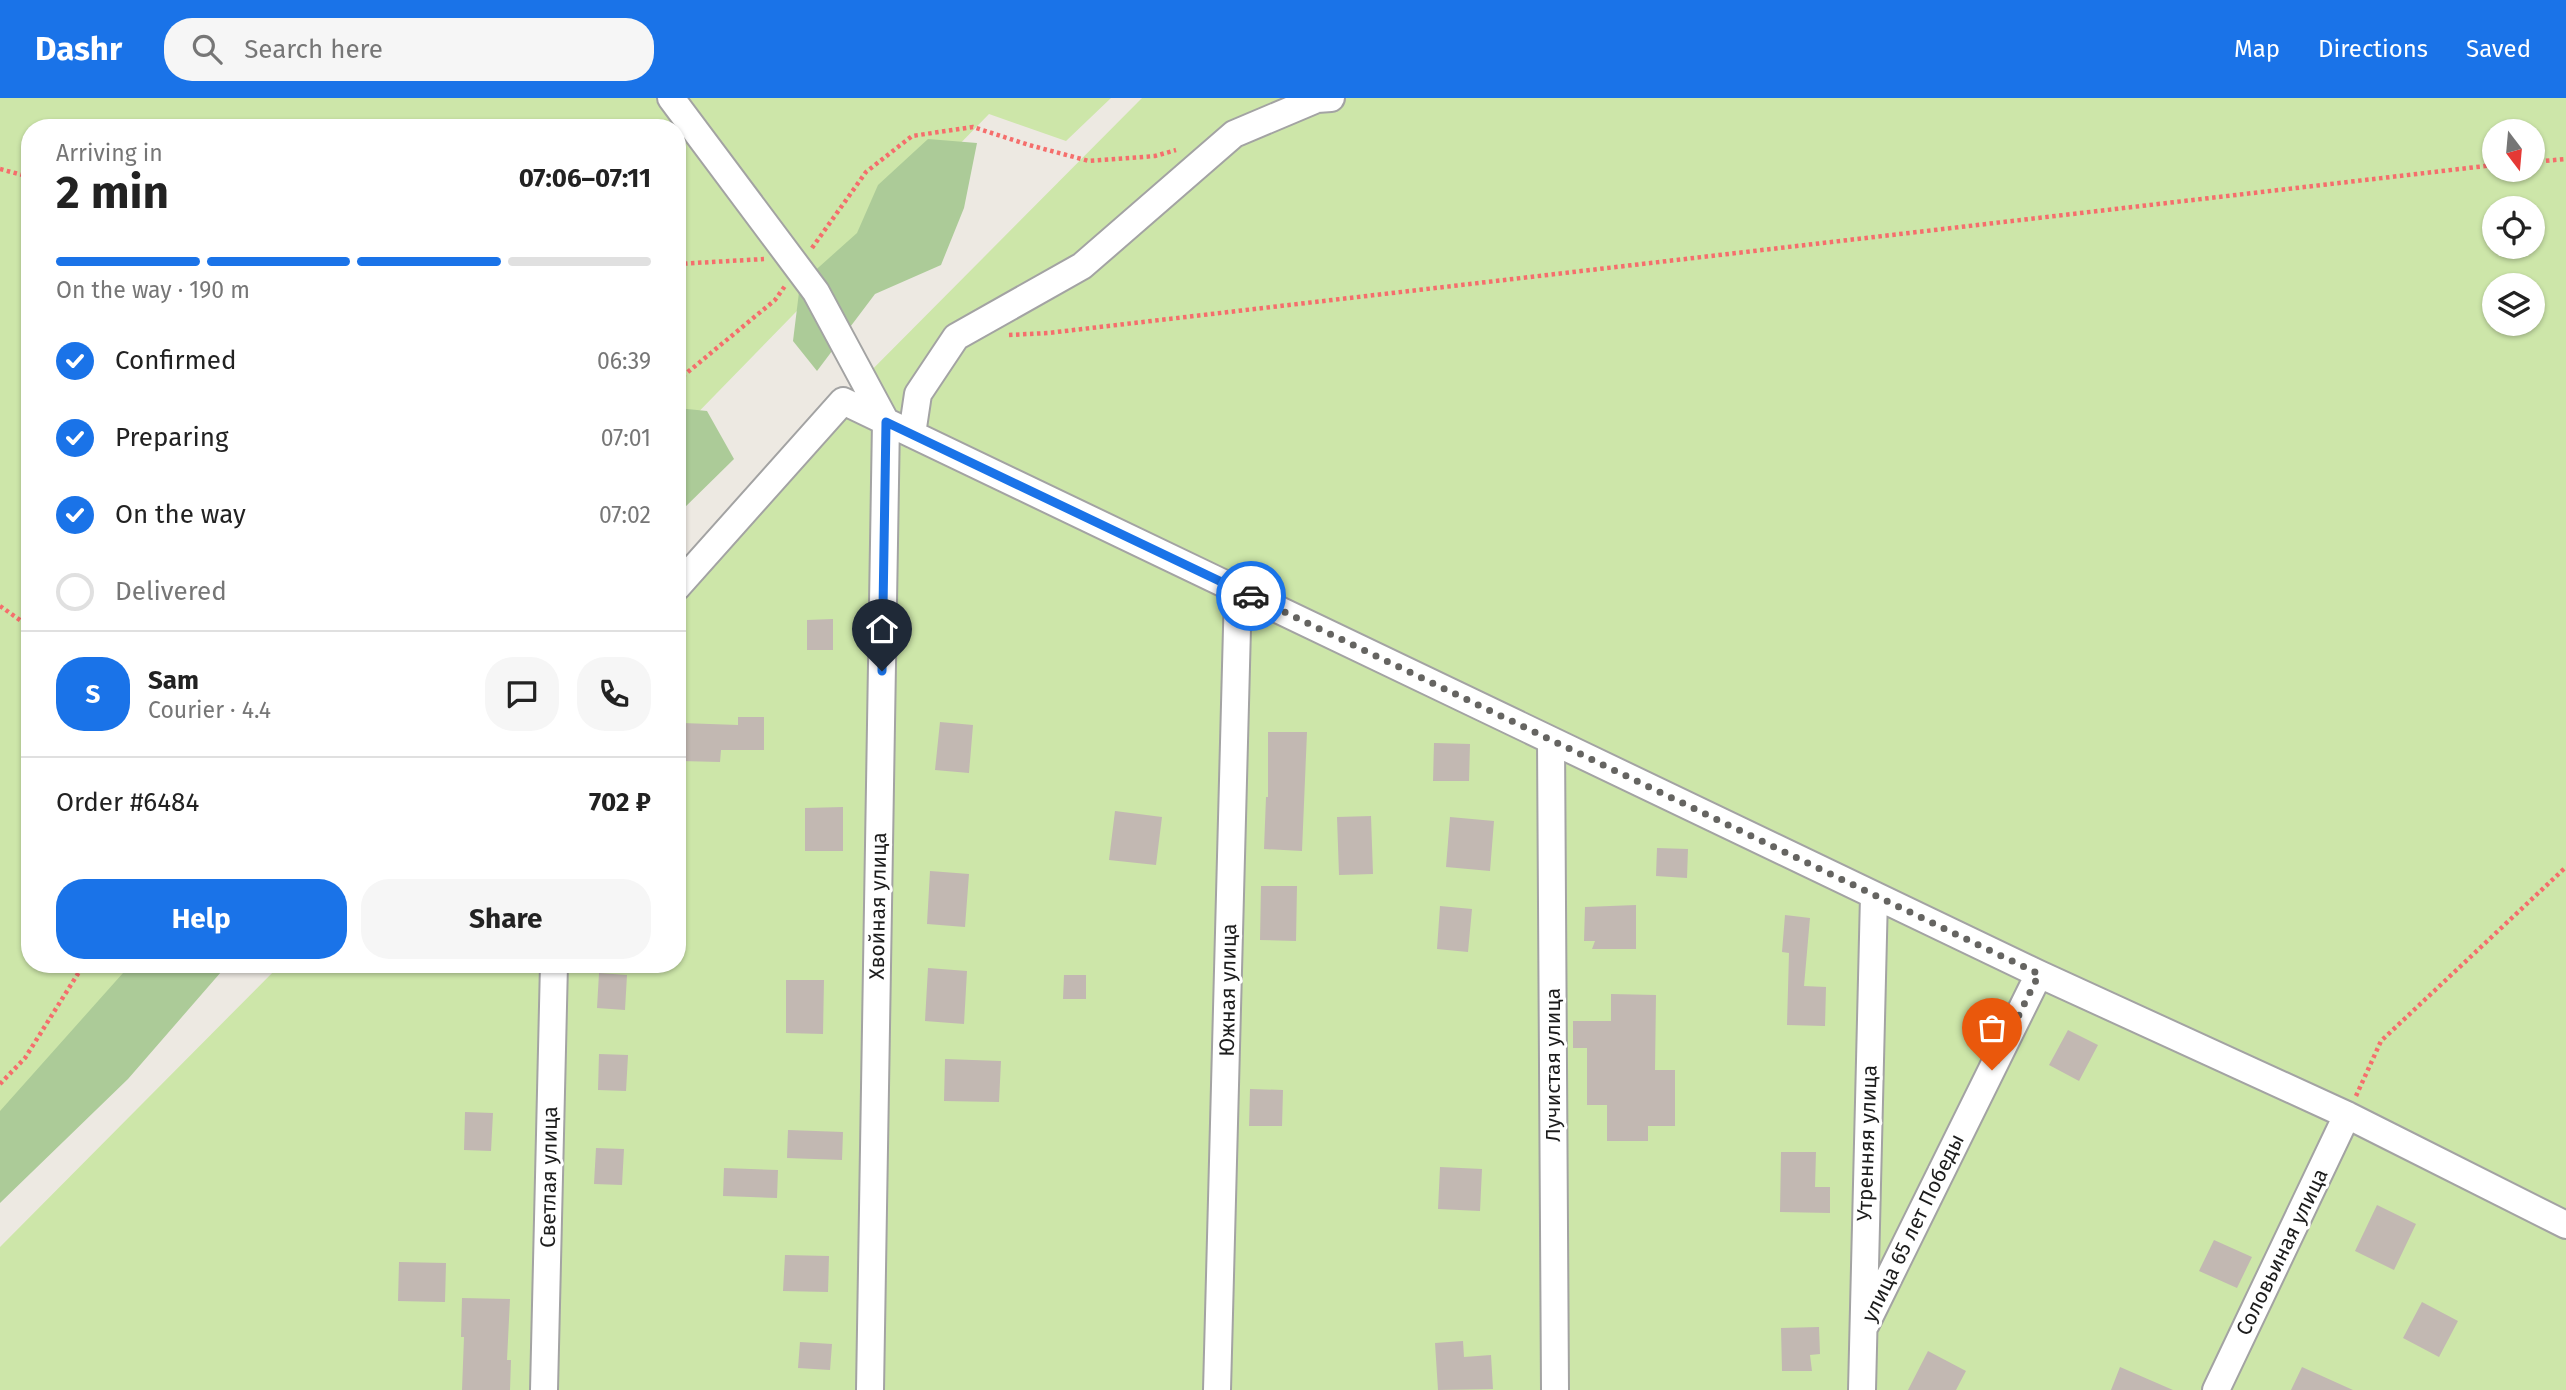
<!DOCTYPE html>
<html lang="en">
<head>
<meta charset="utf-8">
<style>
  body { margin:0; font-family:"Fira Sans",sans-serif; background:#f6f6f6; color:#222; height:100vh; display:flex; flex-direction:column; font-size:26px; white-space:nowrap }
  * { box-sizing:border-box; margin:0 }
  p { font-size:23px; color:#767676 }
  .icon { flex:none; width:38px; height:38px; fill:none; stroke:currentColor; stroke-width:2; stroke-linecap:round; stroke-linejoin:round }
  .map { position:relative; flex:1; overflow:hidden }
  .drawer { position:absolute; left:21px; top:21px; width:665px; height:854px; display:flex; flex-direction:column; background:#fff; border-radius:28px; box-shadow:0 2px 5px #0004 }
  .drawer>* { flex:none }
  .needle { width:46px; rotate:164deg }
  .controls { position:absolute; left:2482px; top:21px; display:grid; gap:14px }
  .controls a { display:grid; place-items:center; width:63px; height:63px; border-radius:50%; background:#fff; box-shadow:0 2px 5px #0004; font-size:35px }
  .pin { position:absolute; display:grid; place-items:center; width:60px; height:60px; color:#fff; margin:-72px -30px; border-radius:50% 50% 50% 0; rotate:-45deg; box-shadow:0 0 7px #0007 }
  .pin .icon { rotate:45deg }
  .courier { position:absolute; display:grid; place-items:center; width:70px; height:70px; margin:-35px; border:5px solid #1a73e8; border-radius:50%; background:#fff; color:#222; box-shadow:0 2px 9px #0007 }
  .head em { font-style:normal; font-weight:700 }
  .head div { display:flex; flex-direction:column-reverse }
  .head { display:flex; align-items:center; justify-content:space-between; height:119px; padding:0 35px }
  h1 { font-size:46px; font-weight:700; line-height:52px }
  .bar { display:grid; grid-template-columns:repeat(4,1fr); gap:10px 7px; align-content:center; height:84px; padding:0 35px }
  .bar i { height:9px; border-radius:5px; background:#e0e0e0 }
  .bar .active { background:#1a73e8 }
  .bar p { grid-column:span 4 }
  .line { display:flex; align-items:center; gap:18px; padding:0 35px; border-top:2px solid #e0e0e0 }
  .line div { flex:1 }
  .round { display:grid; place-items:center; flex:none; width:74px; height:74px; border-radius:28px; background:#f6f6f6 }
  ol { padding:0 35px; list-style:none }
  li { display:flex; align-items:center; gap:21px; height:77px }
  li p { margin-inline-start:auto }
  li .icon { padding:7px; border-radius:50%; background:#1a73e8; color:#fff; stroke-width:4 }
  li:last-child { color:#767676 }
  li i { width:38px; height:38px; border:4px solid #e0e0e0; border-radius:50% }
  .primary-button { display:flex; gap:14px; margin-top:auto; padding:14px 35px }
  .primary-button a { flex:1; height:80px; border-radius:28px; background:#1a73e8; color:#fff; font-size:28px; font-weight:700; line-height:80px; text-align:center }
  .primary-button a+a { background:#f6f6f6; color:#222 }
  header { display:flex; align-items:center; gap:42px; box-sizing:border-box; height:98px; padding:0 35px; background:#1a73e8; color:#fff }
  header strong { font-size:33px }
  nav { display:flex; gap:38px; margin-inline-start:auto; font-size:24px }
  .search { width:490px; height:63px; background:#f6f6f6; display:flex; align-items:center; gap:18px; box-sizing:border-box; padding:0 24px; border-radius:28px; color:#767676; font-size:26px }
  .map>svg:first-child { display:block }
  .grass { fill:#cde6a9; fill-rule:evenodd }
  .forest { fill:#accb98 }
  .building { fill:#c2b8b2 }
  .lines { fill:none; stroke-linecap:round; stroke-linejoin:round }
  .minor-casing { stroke:#a3a3a3; stroke-width:30 }
  .path { stroke:#f56e6c; stroke-width:4.5; stroke-dasharray:3.5 3.5; stroke-linecap:butt }
  .minor { stroke:#fff; stroke-width:26 }
  .done { stroke:#656461; stroke-width:7; stroke-dasharray:0 12.6 }
  .route { stroke:#1a73e8; stroke-width:9 }
  .labels { text-anchor:middle; dominant-baseline:central; stroke-width:6; stroke-linejoin:round; paint-order:stroke }
  .street-label { font-size:21px; fill:#1c1c1c; stroke:#fff }
</style>
</head>
<body>
<header>
<strong>Dashr</strong>
<div class="search"><svg class="icon" aria-label="search" viewBox="0 0 24 24"><circle cx="10" cy="10" r="6"/><path d="M15 15l6 6"/></svg>Search here</div>
<nav><a>Map</a><a>Directions</a><a>Saved</a></nav>
</header>
<div class="map">
<svg width="2566" height="1292" viewBox="0 0 2566 1292">
  <rect width="100%" height="100%" fill="#ede9e2"/>
  <!-- grass -->
  <path class="grass" d="M0,0H1111L1066,43L989,16L677,336V30H30V866H163L0,1035Z
    M1142,0H2566V1292H0V1149L281,866H677V468ZM2494,33H2532V72H2494ZM2494,110H2532V149H2494ZM2494,187H2532V226H2494Z"/>
  <!-- forest -->
  <path class="forest" d="M928,41L977,45L964,110L941,167L875,196L817,273L793,243L800,186L857,135L878,87Z
    M677,310L707,313L734,361L677,417Z
    M131,866H228L128,981L0,1105V1013Z"/>
  <!-- building -->
  <path class="building" d="M833,521V552H807V522Z
    M738,619H764V652H721L720,664L681,663L682,625L738,627Z
    M940,624L973,627L969,675L935,672Z
    M1268,634H1307L1302,753L1264,751L1266,699H1268Z
    M1434,645L1470,646L1469,683H1433Z
    M843,709V753H805V710Z
    M1115,713L1162,719L1156,767L1109,762Z
    M1371,718L1373,776L1339,777L1337,719Z
    M1450,719L1494,723L1490,773L1446,769Z
    M1657,750L1688,751L1687,780L1656,778Z
    M930,773L969,776L965,829L927,826Z
    M1261,788H1297L1296,843L1260,842Z
    M1636,807V851H1592L1595,843H1584L1585,809Z
    M1440,808L1472,811L1468,854L1437,851Z
    M1785,817L1810,820L1804,888L1826,889L1825,928L1787,927L1789,855L1782,854Z
    M928,870L967,873L964,926L925,923Z
    M599,875L627,877L625,912L597,910Z
    M1064,877H1086V901H1063Z
    M786,882H824L823,936L786,935Z
    M1611,896L1656,897L1655,972H1675V1028H1648V1043H1607V1007H1587V950H1573V923H1611Z
    M2068,932L2098,947L2079,983L2049,967Z
    M599,956L628,957L626,993L598,992Z
    M945,961L1001,963L999,1004L944,1003Z
    M1250,991L1283,992L1282,1028H1249Z
    M465,1014L493,1015L491,1053L464,1052Z
    M788,1032L843,1034L842,1062L787,1060Z
    M596,1050L624,1051L622,1087L594,1086Z
    M1781,1054H1816L1815,1089H1830V1115L1780,1114Z
    M1440,1069L1482,1071L1480,1113L1438,1111Z
    M724,1070L778,1072L777,1100L723,1098Z
    M2377,1107L2416,1126L2394,1172L2355,1153Z
    M2214,1142L2252,1159L2237,1190L2199,1173Z
    M785,1157L829,1158L828,1194L783,1193Z
    M399,1164L446,1165L445,1204L398,1203Z
    M462,1200L510,1201L507,1262H511L510,1292H462L464,1239H461Z
    M2422,1204L2458,1223L2439,1259L2403,1240Z
    M1819,1229L1820,1256L1810,1257L1812,1273H1782L1781,1230Z
    M1463,1243L1464,1259L1491,1257L1493,1291L1438,1292L1435,1245Z
    M800,1244L832,1246L830,1272L798,1270Z
    M1928,1253L1966,1273L1956,1292H1908Z
    M2120,1269L2173,1292H2111Z
    M2302,1269L2353,1292H2291Z"/>
  <g class="lines">
    <defs>
      <path id="minor" d="M671,0L816,194L886,324L870,1292
        M912,336L918,296L956,239L1082,168L1234,36L1317,1L1331,0
        M677,489L843,303L2039,876L2347,1017L2566,1127
        M1551,643L1555,1292
        M1866,1226L2039,876
        M544,1292L554,866
        M1217,1292L1238,492
        M1862,1292L1874,798
        M2216,1292L2347,1017"/>
    </defs>
    <!-- minor casing -->
    <use href="#minor" class="minor-casing"/>
    <!-- path -->
    <path class="path" d="M2532,64L2566,61
      M0,71L30,79
      M812,150L866,74L912,38L973,29L1029,47L1089,63L1155,58L1176,52
      M677,166L764,161
      M1009,237L1048,235L2494,67
      M677,283L775,202L785,188
      M0,508L30,529
      M0,986L25,960L84,866
      M2356,998L2381,943L2566,769"/>
    <!-- minor -->
    <use href="#minor" class="minor"/>
  </g>
  <g class="lines">
    <!-- done -->
    <path class="done" d="M1251,498L2039,876L1992,972"/>
    <!-- route -->
    <path class="route" d="M882,573L886,324L1251,498"/>
  </g>
  <g class="labels">
    <!-- street labels -->
    <g class="street-label">
      <text transform="translate(878 808) rotate(-89)">Хвойная улица</text>
      <text transform="translate(1228 892) rotate(-89)">Южная улица</text>
      <text transform="translate(1553 967) rotate(-90)">Лучистая улица</text>
      <text transform="translate(1867 1045) rotate(-88)">Утренняя улица</text>
      <text transform="translate(549 1079) rotate(-89)">Светлая улица</text>
      <text transform="translate(1913 1130) rotate(-64)">улица 65 лет Победы</text>
      <text transform="translate(2282 1154) rotate(-64)">Соловьиная улица</text>
    </g>
  </g>
</svg>
<div class="controls">
<a><svg class="needle" viewBox="-14 -14 28 28"><path d="M0-13l5 13h-10z" fill="#e53935"/><path d="M0 13l5-13h-10z" fill="#767676"/></svg></a>
<a><svg class="icon" aria-label="locate" viewBox="0 0 24 24"><circle cx="12" cy="12" r="6"/><path d="M12 2v4M12 18v4M2 12h4M18 12h4"/></svg></a>
<a><svg class="icon" aria-label="layers" viewBox="0 0 24 24"><path d="M12 4l9 5-9 5-9-5zM3 14l9 5 9-5"/></svg></a>
</div>
<div class="pin" style="left:1992px;top:972px;background:#ea580c"><svg class="icon" aria-label="bag" viewBox="0 0 24 24"><path d="M5 8h14l-1 12H6zM9 8a3 3 0 0 1 6 0"/></svg></div>
<div class="pin" style="left:882px;top:573px;background:#1f2937"><svg class="icon" aria-label="home" viewBox="0 0 24 24"><path d="M3 11l9-7 9 7M6 9v11h12V9"/></svg></div>
<div class="courier" style="left:1251px;top:498px"><svg class="icon" aria-label="car" viewBox="0 0 24 24"><path d="M5 17H2v-5l4-1 3-4h7l3 4 3 1v5h-3M9 17h6M6 11h13"/><circle cx="7" cy="17" r="2"/><circle cx="17" cy="17" r="2"/></svg></div>
<section class="drawer">
<div class="head"><div><h1>2 min</h1><p>Arriving in</p></div><em>07:06–07:11</em></div>
<div class="bar"><i class="active"></i><i class="active"></i><i class="active"></i><i></i><p>On the way · 190 m</p></div>
<ol>
<li><svg class="icon" aria-label="check" viewBox="0 0 24 24"><path d="M5 12l5 5 9-10"/></svg>Confirmed<p>06:39</p></li>
<li><svg class="icon" aria-label="check" viewBox="0 0 24 24"><path d="M5 12l5 5 9-10"/></svg>Preparing<p>07:01</p></li>
<li><svg class="icon" aria-label="check" viewBox="0 0 24 24"><path d="M5 12l5 5 9-10"/></svg>On the way<p>07:02</p></li>
<li><i></i>Delivered</li>
</ol>
<div class="line" style="height:126px"><b class="round" style="background:#1a73e8;color:#fff">S</b><div><b>Sam</b><p>Courier · 4.4</p></div><a class="round"><svg class="icon" aria-label="chat" viewBox="0 0 24 24"><path d="M4 5h16v11H9l-5 4z"/></svg></a><a class="round"><svg class="icon" aria-label="phone" viewBox="0 0 24 24"><path d="M5 4h4l2 5-3 2q2 4 5 5l2-3 5 2v4C11 20 4 13 5 4z"/></svg></a></div>
<div class="line" style="height:91px"><div>Order #6484</div><b>702 ₽</b></div>
<div class="primary-button"><a>Help</a><a>Share</a></div>
</section>
</div>
</body>
</html>
